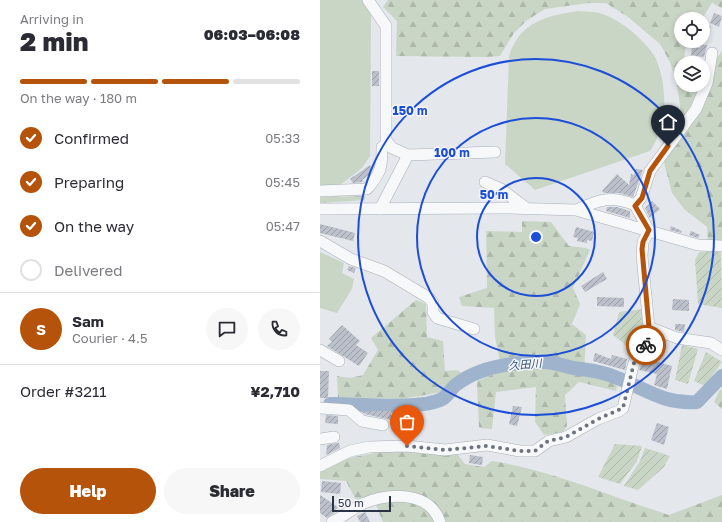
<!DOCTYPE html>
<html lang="en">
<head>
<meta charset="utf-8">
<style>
  body { margin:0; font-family:"Golos Text","Noto Sans JP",sans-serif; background:#f7f7f7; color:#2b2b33; height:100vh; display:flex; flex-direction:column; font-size:15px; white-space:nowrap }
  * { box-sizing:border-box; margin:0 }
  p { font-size:13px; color:#7c7c81 }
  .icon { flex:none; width:22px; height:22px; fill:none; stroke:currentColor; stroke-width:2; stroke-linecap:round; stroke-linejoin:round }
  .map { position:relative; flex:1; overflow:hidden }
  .details { display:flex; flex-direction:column; background:#fff; width:320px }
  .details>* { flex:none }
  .tools { position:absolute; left:354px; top:12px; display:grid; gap:8px }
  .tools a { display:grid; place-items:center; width:36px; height:36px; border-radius:50%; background:#fff; box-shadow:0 2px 6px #0003; font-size:20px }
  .scale { position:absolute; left:12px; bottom:10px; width:59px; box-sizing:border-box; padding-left:4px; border:2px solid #2b3445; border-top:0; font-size:11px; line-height:14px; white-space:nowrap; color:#2b3445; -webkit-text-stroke:3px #f4f6f9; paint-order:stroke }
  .pin { position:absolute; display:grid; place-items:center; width:34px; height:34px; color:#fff; margin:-41px -17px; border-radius:50% 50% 50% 0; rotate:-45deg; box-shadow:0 0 4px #0007 }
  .pin .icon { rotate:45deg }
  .courier { position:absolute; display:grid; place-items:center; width:40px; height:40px; margin:-20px; border:3px solid #b45309; border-radius:50%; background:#fff; color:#222; box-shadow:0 1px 5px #0007 }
  .summary em { font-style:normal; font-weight:800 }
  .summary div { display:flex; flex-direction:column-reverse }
  .summary { display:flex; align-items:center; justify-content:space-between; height:68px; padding:0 20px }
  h1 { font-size:26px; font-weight:800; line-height:30px }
  .bar { display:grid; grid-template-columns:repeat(4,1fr); gap:6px 4px; align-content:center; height:48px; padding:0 20px }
  .bar i { height:5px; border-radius:3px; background:#e1e1e2 }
  .bar .current { background:#b45309 }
  .bar p { grid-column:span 4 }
  .line { display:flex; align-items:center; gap:10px; padding:0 20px; border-top:1px solid #e1e1e2 }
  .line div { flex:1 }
  .round { display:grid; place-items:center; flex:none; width:42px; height:42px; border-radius:21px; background:#f7f7f7 }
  ol { padding:0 20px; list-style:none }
  li { display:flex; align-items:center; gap:12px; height:44px }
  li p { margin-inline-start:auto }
  li .icon { padding:4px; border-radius:50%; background:#b45309; color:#fff; stroke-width:4 }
  li:last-child { color:#7c7c81 }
  li i { width:22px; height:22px; border:2px solid #e1e1e2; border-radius:50% }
  .cta { display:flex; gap:8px; margin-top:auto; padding:8px 20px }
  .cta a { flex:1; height:46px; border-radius:24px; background:#b45309; color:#fff; font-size:16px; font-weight:800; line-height:46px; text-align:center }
  .cta a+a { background:#f7f7f7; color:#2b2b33 }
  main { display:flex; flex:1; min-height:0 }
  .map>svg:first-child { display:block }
  .grass { fill:#c9d6c5 }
  .forest { fill:url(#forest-firs); fill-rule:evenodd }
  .garden { fill:url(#garden-furrows) }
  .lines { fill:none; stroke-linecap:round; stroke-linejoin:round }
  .river { stroke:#9fb4cc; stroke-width:14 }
  .building { fill:url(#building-hatch) }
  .minor-casing { stroke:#a9aeb7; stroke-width:12 }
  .minor { stroke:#f7f8fa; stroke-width:11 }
  .done { stroke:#6c737f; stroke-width:4; stroke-dasharray:0 7.2 }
  .route { stroke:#b45309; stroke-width:5 }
  .ring { fill:none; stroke:#1d4ed8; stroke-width:2 }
  .labels { text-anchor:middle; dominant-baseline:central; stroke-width:3; stroke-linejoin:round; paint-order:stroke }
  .water-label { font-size:11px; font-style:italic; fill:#34527a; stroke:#f4f6f9 }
  .centre { fill:#1d4ed8; stroke:#f4f6f9; stroke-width:2 }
  .ring-label { font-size:12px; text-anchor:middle; font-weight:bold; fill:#1d4ed8; stroke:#f4f6f9; stroke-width:3; stroke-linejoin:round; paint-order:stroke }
</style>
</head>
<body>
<main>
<section class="details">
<div class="summary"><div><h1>2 min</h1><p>Arriving in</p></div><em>06:03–06:08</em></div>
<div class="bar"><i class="current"></i><i class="current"></i><i class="current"></i><i></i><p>On the way · 180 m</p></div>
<ol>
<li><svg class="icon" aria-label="check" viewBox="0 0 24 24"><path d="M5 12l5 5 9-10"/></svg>Confirmed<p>05:33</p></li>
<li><svg class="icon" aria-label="check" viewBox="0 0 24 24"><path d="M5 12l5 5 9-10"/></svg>Preparing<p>05:45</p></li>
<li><svg class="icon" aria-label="check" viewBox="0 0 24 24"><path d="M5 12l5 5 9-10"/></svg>On the way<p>05:47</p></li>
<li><i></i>Delivered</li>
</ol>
<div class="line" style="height:72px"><b class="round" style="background:#b45309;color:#fff">S</b><div><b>Sam</b><p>Courier · 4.5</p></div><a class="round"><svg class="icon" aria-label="chat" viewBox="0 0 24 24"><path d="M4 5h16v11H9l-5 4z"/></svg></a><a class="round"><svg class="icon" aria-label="phone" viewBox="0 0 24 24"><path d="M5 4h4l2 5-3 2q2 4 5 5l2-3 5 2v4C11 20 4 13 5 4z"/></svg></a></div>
<div class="line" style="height:52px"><div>Order #3211</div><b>¥2,710</b></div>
<div class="cta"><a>Help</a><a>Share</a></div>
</section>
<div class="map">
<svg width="402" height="522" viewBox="0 0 402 522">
  <defs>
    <pattern id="forest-firs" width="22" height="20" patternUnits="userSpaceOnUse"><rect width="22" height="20" fill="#c9d6c5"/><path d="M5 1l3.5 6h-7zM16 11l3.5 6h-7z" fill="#adb8ab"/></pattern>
    <pattern id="garden-furrows" width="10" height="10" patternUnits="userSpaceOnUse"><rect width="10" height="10" fill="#c9d6c5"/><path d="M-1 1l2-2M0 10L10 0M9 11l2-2" fill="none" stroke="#adb8ab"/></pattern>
    <pattern id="building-hatch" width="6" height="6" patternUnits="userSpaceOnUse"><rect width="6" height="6" fill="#bbc0ca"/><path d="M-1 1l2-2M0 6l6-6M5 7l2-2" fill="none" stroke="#989da6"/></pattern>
  </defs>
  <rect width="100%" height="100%" fill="#e4e7ec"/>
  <!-- grass -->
  <path class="grass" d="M0,0H42L51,15L50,156L42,168L19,186L0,187Z
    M258,11C266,12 278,11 285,15C303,22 322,38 333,54C344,70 347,107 342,126C339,135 335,143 330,151L215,190L185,164L189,56C200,22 225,16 258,11Z
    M0,252L24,263L22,273L34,279L32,289L17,313L0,308Z"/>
  <!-- forest -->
  <path class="forest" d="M68,0H402V8L392,3L382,19H361V41H367L364,58C379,61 393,66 402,51V241L388,242L387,227L364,209L352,193L340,147L361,112L357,84L350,62L340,44L308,17L286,3H269L225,9L206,21L194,33L180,56L165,57L76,56L77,21L63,7ZM361,63H383V85H361Z
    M45,196V200L0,203V197Z
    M202,221L231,222L249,246L266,248L270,250L253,288L260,304L252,324L266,335L264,374L298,381L296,391L259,382L245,395L247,426L243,432L224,435L215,422L216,387L176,392L172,429L159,428L157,381L182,371L175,337L174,308L142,306L139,297L167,288L166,231L202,232Z
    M96,300L106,304L107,337L123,341L125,371L137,370L142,373L122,392L82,399L18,397L17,376L30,378L43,375L58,350L51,338Z
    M402,389V409L394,402L399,391Z
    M69,450L137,454L145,464L164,467L172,461C235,471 289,496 349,515L402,495V522H63L56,505L36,500L26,481L0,479V470L24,459Z"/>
  <!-- garden -->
  <path class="garden" d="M401,251L402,308L378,304L375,260L379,252Z
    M323,309L325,335L316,353L293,335L299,312Z
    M362,345L378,349L368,384L355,380Z
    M386,352L402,362L385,386L374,381Z
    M295,444L322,446L317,461L300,484L278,477Z
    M325,448L350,456L344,467L318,490L304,486L320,461Z"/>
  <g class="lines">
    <!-- river -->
    <path class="river" d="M10,404C37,403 99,411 122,399C128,396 131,388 137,384C161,366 194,362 224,362C234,362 244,366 253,368C270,370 285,372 300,379C329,391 345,404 377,402L402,376"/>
  </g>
  <!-- building -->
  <path class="building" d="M394,13L402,16L399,27L390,23Z
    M384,23L391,26L383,45H387L384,57L371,55L372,47L380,48L381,44L383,45Z
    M52,71H59V86H52Z
    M50,165L52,169L50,174L42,180L43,182L33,183L30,179Z
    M316,169L323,170L313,197L299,193H284L282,191L297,174L309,185L311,174L314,175Z
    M332,201L340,209L330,218L325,208Z
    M287,207H297L310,211V218L286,211Z
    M0,224L35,233L33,241L0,233Z
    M351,226L362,231L361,233L350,230Z
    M256,227L274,232L272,241L267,240V243L257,241L258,238L253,237Z
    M371,231L380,235L378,238L369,235Z
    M29,266L36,268L34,273L27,270Z
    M283,272L287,279L265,292L261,286Z
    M277,297L304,298V307L277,306Z
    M353,299L369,300V311L352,310Z
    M355,324H365L364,332L355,330Z
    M22,325L40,341L36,345L48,353L39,366L7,346L12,342L9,339Z
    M275,353L291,359L292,355L307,359L305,370L273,361Z
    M323,360L331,363V360L352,366L347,389L334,385L337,374L319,370Z
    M0,371H9L8,398H0Z
    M193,406L202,407L197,426L189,424Z
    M54,411H71V420L45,414L42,412Z
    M6,415L18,416V424L5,423Z
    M83,421L84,427L74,428V422Z
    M337,423L349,427L344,445L331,440Z
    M17,443H19L20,448L6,455L7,445Z
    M150,455L163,457L162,465L149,463Z
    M2,481L21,483L20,494L1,492Z
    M0,495L18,507L14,513L7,518L0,513Z
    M45,512L50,522H40L37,516Z"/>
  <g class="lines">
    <defs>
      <path id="minor" d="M48,0L66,26V140L72,148L88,155
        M165,182L181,189L206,208
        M0,191L47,189C61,173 62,168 62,147L68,143
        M315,205L321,198L330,171L376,109L387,83L392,53
        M0,209L187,208L256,210L378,245L402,246
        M60,209L88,155L175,152
        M256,210C279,200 290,195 315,205L329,231
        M329,231L323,242L322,256L329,327L357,338L391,343L402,350
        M0,241L31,259L64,271L109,298L113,303V312L117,318L154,329
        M0,350L19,361
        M0,408L29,410L42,421L63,425
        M0,439L14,437
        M0,466L30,451L49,447L87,446L125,450L167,445L200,451H215L229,441L246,437L278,419L299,411L303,408L313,366L316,358L326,345L329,327
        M12,522C23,517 32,509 42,504C68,493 109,490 120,522"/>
    </defs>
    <!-- minor casing -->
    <use href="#minor" class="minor-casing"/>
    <!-- minor -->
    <use href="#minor" class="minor"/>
  </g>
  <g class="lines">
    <!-- done -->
    <path class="done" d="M87,446L125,450L167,446L200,451H215L228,441L246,437L278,419L303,408L314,363L326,345"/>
    <!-- route -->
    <path class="route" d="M326,345L329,327L322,249L323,242L329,230L315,206L322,198L330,171L348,146"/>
  </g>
  <!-- distance rings -->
  <g class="ring">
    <circle cx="216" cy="237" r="59"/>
    <circle cx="216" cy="237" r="119"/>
    <circle cx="216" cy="237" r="178"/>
  </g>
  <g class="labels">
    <!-- water labels -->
    <g class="water-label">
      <text transform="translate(205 364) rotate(-4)">久田川</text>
    </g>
  </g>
  <circle cx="216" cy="237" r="6" class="centre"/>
  <g class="ring-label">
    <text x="90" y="115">150 m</text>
    <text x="132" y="157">100 m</text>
    <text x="174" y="199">50 m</text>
  </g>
</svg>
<div class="tools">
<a><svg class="icon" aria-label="locate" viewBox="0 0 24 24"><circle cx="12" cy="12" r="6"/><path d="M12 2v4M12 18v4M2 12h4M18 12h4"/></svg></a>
<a><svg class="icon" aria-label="layers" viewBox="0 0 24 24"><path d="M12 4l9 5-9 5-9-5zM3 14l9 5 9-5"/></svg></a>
</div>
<div class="scale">50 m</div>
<div class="pin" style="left:87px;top:446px;background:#ea580c"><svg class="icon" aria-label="bag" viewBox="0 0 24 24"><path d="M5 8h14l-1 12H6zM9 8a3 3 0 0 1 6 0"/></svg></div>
<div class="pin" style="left:348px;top:146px;background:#1f2937"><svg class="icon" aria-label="home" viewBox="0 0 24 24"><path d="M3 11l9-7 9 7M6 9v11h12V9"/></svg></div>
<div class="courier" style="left:326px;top:345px"><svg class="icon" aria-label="bike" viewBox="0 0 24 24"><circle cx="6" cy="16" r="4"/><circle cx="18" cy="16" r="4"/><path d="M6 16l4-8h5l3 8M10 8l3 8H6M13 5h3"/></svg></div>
</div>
</main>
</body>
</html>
